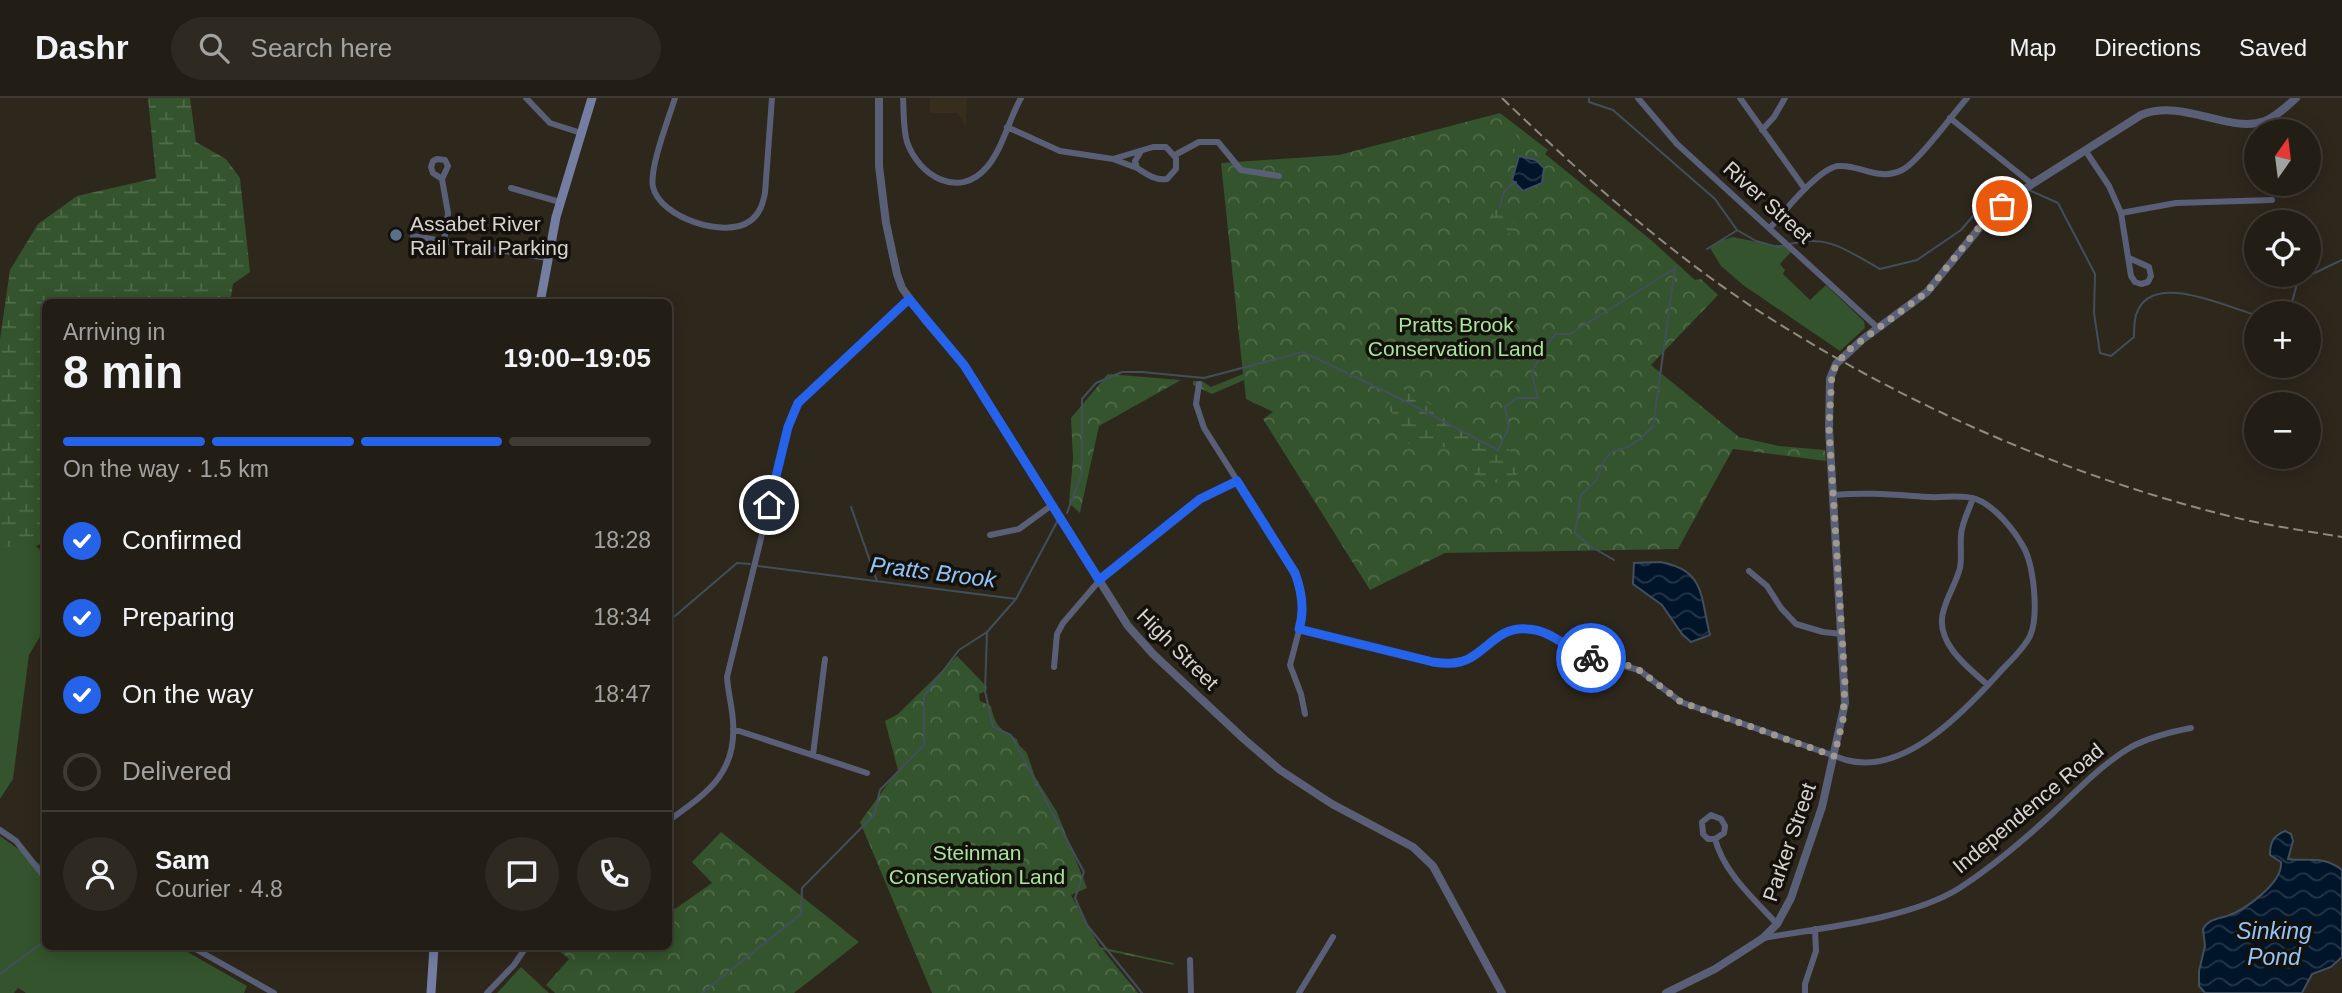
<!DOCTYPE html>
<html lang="en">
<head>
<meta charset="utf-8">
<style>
  body { margin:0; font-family:Arial,sans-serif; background:#2e2a22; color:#f1f3f6; height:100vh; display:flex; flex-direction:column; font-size:26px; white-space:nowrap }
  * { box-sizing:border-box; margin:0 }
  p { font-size:23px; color:#a2a2a0 }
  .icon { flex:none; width:38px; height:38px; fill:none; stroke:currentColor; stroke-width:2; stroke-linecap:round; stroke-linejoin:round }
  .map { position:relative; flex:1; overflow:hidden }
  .sheet { position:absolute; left:42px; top:201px; width:630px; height:651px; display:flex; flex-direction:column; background:#221d15; border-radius:10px; box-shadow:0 4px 18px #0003,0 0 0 2px #3f3b34 }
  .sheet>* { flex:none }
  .needle { width:46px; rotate:14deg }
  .tools { position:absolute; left:2244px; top:21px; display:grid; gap:14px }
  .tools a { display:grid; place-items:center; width:77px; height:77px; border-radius:50%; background:#221d15; box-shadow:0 4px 18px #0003,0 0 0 2px #3f3b34; font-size:35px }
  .pin { position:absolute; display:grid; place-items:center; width:60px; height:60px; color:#fff; margin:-30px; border:4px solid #fff; border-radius:50%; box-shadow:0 2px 7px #0007 }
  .courier { position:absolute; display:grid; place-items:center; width:70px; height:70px; margin:-35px; border:5px solid #2563eb; border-radius:50%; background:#fff; color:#222; box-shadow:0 2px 9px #0007 }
  .summary em { font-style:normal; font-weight:600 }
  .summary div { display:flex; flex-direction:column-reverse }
  .summary { display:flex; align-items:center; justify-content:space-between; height:119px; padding:0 21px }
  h1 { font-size:46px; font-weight:600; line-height:52px }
  .bar { display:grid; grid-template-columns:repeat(4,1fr); gap:10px 7px; align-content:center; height:84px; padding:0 21px }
  .bar i { height:9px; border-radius:5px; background:#3f3b34 }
  .bar .selected { background:#2563eb }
  .bar p { grid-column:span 4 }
  .line { display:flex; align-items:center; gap:18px; padding:0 21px; border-top:2px solid #3f3b34 }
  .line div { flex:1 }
  .round { display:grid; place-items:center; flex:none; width:74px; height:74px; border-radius:37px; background:#2e2a22 }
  ol { padding:0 21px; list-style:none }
  li { display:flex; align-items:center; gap:21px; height:77px }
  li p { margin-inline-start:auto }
  li .icon { padding:7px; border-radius:50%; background:#2563eb; color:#fff; stroke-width:4 }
  li:last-child { color:#a2a2a0 }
  li i { width:38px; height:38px; border:4px solid #3f3b34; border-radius:50% }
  header { display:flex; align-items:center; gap:42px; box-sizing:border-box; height:98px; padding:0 35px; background:#221d15; border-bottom:2px solid #3f3b34 }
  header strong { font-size:33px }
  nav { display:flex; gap:38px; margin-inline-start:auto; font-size:24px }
  .search { width:490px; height:63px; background:#2e2a22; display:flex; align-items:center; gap:18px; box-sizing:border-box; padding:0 24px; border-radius:38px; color:#a2a2a0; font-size:26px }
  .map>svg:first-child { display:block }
  .built { fill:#372d1c }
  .green { fill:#33542c }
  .forest { fill:url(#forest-crowns) }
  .wetland { fill:url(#wetland-marsh) }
  .water { fill:url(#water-waves); stroke:#424f5b; stroke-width:2 }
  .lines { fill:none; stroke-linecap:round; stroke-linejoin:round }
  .stream { stroke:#424f5b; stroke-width:2 }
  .minor { stroke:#595f77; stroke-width:6 }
  .tertiary { stroke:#595f77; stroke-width:8 }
  .secondary { stroke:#747ea3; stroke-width:9 }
  .rail { stroke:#908b82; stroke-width:2; stroke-dasharray:10 5; stroke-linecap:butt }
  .done { stroke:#9d9890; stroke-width:7; stroke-dasharray:0 12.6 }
  .route { stroke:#2563eb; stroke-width:9 }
  .service-dot { fill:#5c6f8a; stroke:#14110c; stroke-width:2.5 }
  .labels { text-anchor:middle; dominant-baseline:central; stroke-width:7; stroke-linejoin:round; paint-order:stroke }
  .street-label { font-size:21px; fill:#d9d5ce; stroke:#14110c }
  .poi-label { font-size:21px; fill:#d9d5ce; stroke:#14110c; text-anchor:start }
  .park-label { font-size:21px; fill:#a8e49b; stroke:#14110c }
  .water-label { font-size:23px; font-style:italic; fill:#91c5f9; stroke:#14110c }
</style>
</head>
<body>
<header>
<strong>Dashr</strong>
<div class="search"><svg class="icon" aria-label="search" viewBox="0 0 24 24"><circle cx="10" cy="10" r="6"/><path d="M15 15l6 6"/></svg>Search here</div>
<nav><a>Map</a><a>Directions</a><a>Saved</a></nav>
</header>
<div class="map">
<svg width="2342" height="895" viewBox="0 0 2342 895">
  <defs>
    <pattern id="forest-crowns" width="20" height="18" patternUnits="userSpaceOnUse" patternTransform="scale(1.75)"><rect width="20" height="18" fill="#33542c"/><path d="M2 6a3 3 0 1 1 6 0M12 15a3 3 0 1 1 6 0" fill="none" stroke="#506c49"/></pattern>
    <pattern id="wetland-marsh" width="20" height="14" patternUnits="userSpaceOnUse" patternTransform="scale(1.75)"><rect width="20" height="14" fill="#33542c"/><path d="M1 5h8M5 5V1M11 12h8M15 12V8" fill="none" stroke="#506c49"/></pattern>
    <pattern id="water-waves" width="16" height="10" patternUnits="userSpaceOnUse" patternTransform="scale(1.75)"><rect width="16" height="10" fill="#01152a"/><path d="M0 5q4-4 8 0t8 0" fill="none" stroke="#253648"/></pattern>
  </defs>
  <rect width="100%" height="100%" fill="#2e271c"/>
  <!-- built -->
  <path class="built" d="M930,0H967L966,28L957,15H930Z"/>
  <!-- green -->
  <path class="green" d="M1733,139L1772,147H1783L1791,154L1780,166L1785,172L1783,176L1810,202L1826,187L1864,223L1865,230L1840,253L1743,187L1721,168L1710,150L1722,142Z
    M0,416L46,457L45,530L29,557L13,681L0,701Z
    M0,738L45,770L46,849H179L247,888L244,895H26L18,890L14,895H0Z
    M521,869L549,895H497Z"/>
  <!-- forest -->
  <path class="forest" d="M1500,15L1548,52L1545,56L1651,142L1695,182L1701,181L1718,197L1651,267L1739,339L1779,348L1825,352L1826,363L1733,351L1678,451L1445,455L1370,492L1263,321L1273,314L1246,301L1244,282L1212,296L1193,287V283H1202L1211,289L1243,276L1221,65L1339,57Z
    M1108,276L1181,282L1099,328L1080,415L1069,405L1073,361L1071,320Z
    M957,558L987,589L986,593L979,596L980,603L991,608C995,627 999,631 1017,641L1019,647L1027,655L1035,679L1057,714L1087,790L1071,797L1100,849L1173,865L1174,867L1103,852L1138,895H932L860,724L898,672L885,623L898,616Z
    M721,734L859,844L794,895H555L546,887L569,861L555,849H569L574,854L580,849H668L669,801L675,811L712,785L692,764Z"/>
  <!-- wetland -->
  <path class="wetland" d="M148,0H190L196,44L226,61L240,80L250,174L233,186L230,205H142L138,199L133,205H46L45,444L34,449H0V241L10,172L38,126L77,98L156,80Z
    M1514,35L1524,47L1523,53L1512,55L1504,50L1507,36Z
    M1496,110L1508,112L1515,118L1511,134L1503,139L1490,125Z
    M1401,290L1504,347L1527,369C1509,383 1498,389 1476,381C1474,376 1473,368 1471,364C1457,344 1426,349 1406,345L1399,322L1386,309Z"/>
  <!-- water -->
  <path class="water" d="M1519,58L1536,62L1544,70L1542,85L1523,93L1512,82Z
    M1660,464C1706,472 1700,499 1710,537L1691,544L1682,536L1662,507L1633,486L1634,465Z
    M2285,733L2291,736L2293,743L2288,761C2308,764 2323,757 2342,772V859L2331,869L2312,876L2302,895H2205L2199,888V873L2205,848L2203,831C2209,821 2217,821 2227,818C2245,812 2283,785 2281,764L2270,757C2270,744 2273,738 2285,733Z"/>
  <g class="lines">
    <!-- stream -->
    <path class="stream" d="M1589,0V4L1613,12L1715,101L1737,132L1756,143L1778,149L1785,148
      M2031,93L2058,105L2095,176L2094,215L2100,255L2111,258L2134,239C2134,232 2134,224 2136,217C2150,171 2226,209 2256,217
      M1500,110C1502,97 1503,91 1516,84
      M1790,146C1830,136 1847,153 1880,171L1917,162L1961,132L1984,105L2004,92L2018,89
      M1707,151L1736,133
      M2289,215L2297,186L2302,181L2342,162
      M851,409L877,483
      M1067,415L1082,375V301L1096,285L1122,274H1142L1204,280L1303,254L1401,301L1498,352L1509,329L1505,309L1517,300H1538C1531,274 1529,275 1544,253C1549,246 1549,242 1556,236H1570L1677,169
      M1614,462L1590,448L1575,435L1581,397L1597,381L1604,363L1612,353C1630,351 1640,342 1653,328L1675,170
      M758,468L1016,501L1058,422
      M1016,501L987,534L985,593L993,629L1011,637L1084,774L1075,800L1087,827L1142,895
      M668,524L737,465L750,466
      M0,876L46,842
      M702,895L801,816L802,790L874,717L880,692L924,647V598L959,552L987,534"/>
    <!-- minor -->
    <path class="minor" d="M526,0L550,25L581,35
      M675,0C669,20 649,70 653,89C660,120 726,141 750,123C760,116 763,105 765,95L772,0
      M903,0C904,14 903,30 907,44C919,78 959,102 987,69C1003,50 1009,21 1021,0
      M1638,0L1677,46L1878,230
      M1740,0L1805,91
      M1950,20L2032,86
      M1007,29L1060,53L1113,61L1137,70
      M1762,32L1774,19L1785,0
      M2085,52L2109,88L2121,115L2131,178L2135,184L2141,186L2148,184L2151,178L2149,169L2129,160
      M1175,57L1199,44H1218L1241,72L1279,78
      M1113,61L1153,49H1166L1176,60V71L1167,81C1156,83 1146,76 1137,70L1135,63L1140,55
      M442,81L448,68L445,62L437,61L433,63L431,69L433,75L442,81L448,115L444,143
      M511,90L560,104
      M2121,115L2176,105L2272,102
      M1770,130C1783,115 1819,70 1838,68C1860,66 1879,84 1902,72C1918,64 1953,16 1967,0
      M413,138L547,160
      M1199,286L1196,306L1204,330L1281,452L1300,488L1303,503L1301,525L1290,567L1301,596L1305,616
      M1973,400C1969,412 1962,424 1961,437C1960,448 1962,459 1960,470C1956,485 1948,497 1944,511C1933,543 1967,569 1988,587
      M990,437L1019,431L1052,407
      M1749,473L1767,488L1781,510L1796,526L1823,534L1842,536
      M1299,531L1442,566L1471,560L1502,535L1513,531L1539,532L1559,541L1582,557L1639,572L1681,604L1846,662C1904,678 1964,614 1999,575C2009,564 2023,552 2030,538C2039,518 2034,469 2024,450C2015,433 1995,408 1976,401C1961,396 1945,400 1929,399C1896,397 1867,394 1834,397
      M1054,569L1057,536L1063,525L1105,476L1200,402L1237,383
      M733,631L867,675
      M813,657L825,561
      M668,723C707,695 737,676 733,623C732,608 728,594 727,579L791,318L798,305L909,201
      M0,732L16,743L46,781
      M1715,741L1724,735L1725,728L1721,721L1711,717L1702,724L1703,736L1708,741H1715C1724,775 1754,801 1777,826
      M1763,840C1821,830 1909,821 1958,791C1992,769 2024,742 2054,714C2078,692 2102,666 2131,649C2150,639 2170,634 2191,630
      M192,849L274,895
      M1190,862L1191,895
      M487,895L514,867L526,849
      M1299,895L1333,839
      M1805,895V886L1816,853L1815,831"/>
    <!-- tertiary -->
    <path class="tertiary" d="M879,0V68L886,125L897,176L902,190L926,223L964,267L1128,528L1153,556L1245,642L1280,672L1332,706L1413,749L1433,768L1502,895
      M1666,895L1715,871L1763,840L1777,826L1791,800L1822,709L1845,605L1829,330L1830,281L1836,266L1863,241L1927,194L1981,128L2002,108L2032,86L2141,17C2183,0 2229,36 2265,23C2277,18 2286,9 2296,0"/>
    <!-- secondary -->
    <path class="secondary" d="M540,205L556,119L592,0
      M431,895L434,849"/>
    <!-- rail -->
    <path class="rail" d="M1502,0C1581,76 1663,150 1754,210C1896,302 2054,373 2217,415C2258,426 2300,432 2342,439"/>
  </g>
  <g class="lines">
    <!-- done -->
    <path class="done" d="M1591,560L1630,568L1639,572L1681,604L1834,658L1843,622L1845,585L1829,330L1832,274L1846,254L1927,194L1980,128L2002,108"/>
    <!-- route -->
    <path class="route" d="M769,407L788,329L798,305L909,201L964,267L1099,482L1200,401L1237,383L1295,475C1302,494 1305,512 1299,531L1433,564C1445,566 1459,567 1470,560C1491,548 1500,529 1527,531C1553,532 1568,553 1591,560"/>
  </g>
  <!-- markers -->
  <circle class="service-dot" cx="396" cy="137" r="7"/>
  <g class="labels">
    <!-- street labels -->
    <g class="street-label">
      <text transform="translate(1768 104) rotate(42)">River Street</text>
      <text transform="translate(1178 551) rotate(45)">High Street</text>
      <text transform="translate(2028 710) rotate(-40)">Independence Road</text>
      <text transform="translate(1789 744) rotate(-71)">Parker Street</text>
    </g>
    <!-- poi labels -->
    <g class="poi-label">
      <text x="410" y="125">Assabet River<tspan x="410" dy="24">Rail Trail Parking</tspan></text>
    </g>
    <!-- park labels -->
    <g class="park-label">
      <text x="1456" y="226">Pratts Brook<tspan x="1456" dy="24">Conservation Land</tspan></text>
      <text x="977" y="754">Steinman<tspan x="977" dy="24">Conservation Land</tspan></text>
    </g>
    <!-- water labels -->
    <g class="water-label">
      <text transform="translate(933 474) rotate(7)">Pratts Brook</text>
      <text x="2274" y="833">Sinking<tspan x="2274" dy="26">Pond</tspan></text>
    </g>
  </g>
</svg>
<div class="tools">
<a><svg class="needle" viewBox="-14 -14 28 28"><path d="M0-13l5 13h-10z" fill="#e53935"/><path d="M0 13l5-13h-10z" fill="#a2a2a0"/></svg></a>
<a><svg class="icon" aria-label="locate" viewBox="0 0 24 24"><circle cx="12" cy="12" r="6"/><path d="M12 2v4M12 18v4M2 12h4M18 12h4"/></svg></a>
<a>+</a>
<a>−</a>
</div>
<div class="pin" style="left:2002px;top:108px;background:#ea580c"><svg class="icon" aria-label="bag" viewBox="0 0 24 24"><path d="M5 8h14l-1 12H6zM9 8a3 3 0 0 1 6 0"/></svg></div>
<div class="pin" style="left:769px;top:407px;background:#1f2937"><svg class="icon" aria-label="home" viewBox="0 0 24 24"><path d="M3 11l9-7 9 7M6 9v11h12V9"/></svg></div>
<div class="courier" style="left:1591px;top:560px"><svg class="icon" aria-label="bike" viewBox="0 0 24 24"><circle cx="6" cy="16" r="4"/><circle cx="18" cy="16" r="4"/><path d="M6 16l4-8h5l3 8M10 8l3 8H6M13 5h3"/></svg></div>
<section class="sheet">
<div class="summary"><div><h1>8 min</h1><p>Arriving in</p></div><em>19:00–19:05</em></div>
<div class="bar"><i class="selected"></i><i class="selected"></i><i class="selected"></i><i></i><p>On the way · 1.5 km</p></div>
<ol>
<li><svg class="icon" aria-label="check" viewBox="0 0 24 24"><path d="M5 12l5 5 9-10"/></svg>Confirmed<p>18:28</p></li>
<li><svg class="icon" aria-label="check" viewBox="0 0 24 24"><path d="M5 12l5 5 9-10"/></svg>Preparing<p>18:34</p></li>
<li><svg class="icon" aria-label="check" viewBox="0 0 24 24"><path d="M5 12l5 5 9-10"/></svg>On the way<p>18:47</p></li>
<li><i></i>Delivered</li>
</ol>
<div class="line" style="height:126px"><a class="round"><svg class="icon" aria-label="person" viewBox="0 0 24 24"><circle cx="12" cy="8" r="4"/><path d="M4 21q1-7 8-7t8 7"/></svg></a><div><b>Sam</b><p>Courier · 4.8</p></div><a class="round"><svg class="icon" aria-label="chat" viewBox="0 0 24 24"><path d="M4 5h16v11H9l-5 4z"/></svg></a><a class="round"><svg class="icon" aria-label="phone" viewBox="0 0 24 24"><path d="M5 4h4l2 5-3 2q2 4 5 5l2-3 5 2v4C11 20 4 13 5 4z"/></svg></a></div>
</section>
</div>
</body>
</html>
